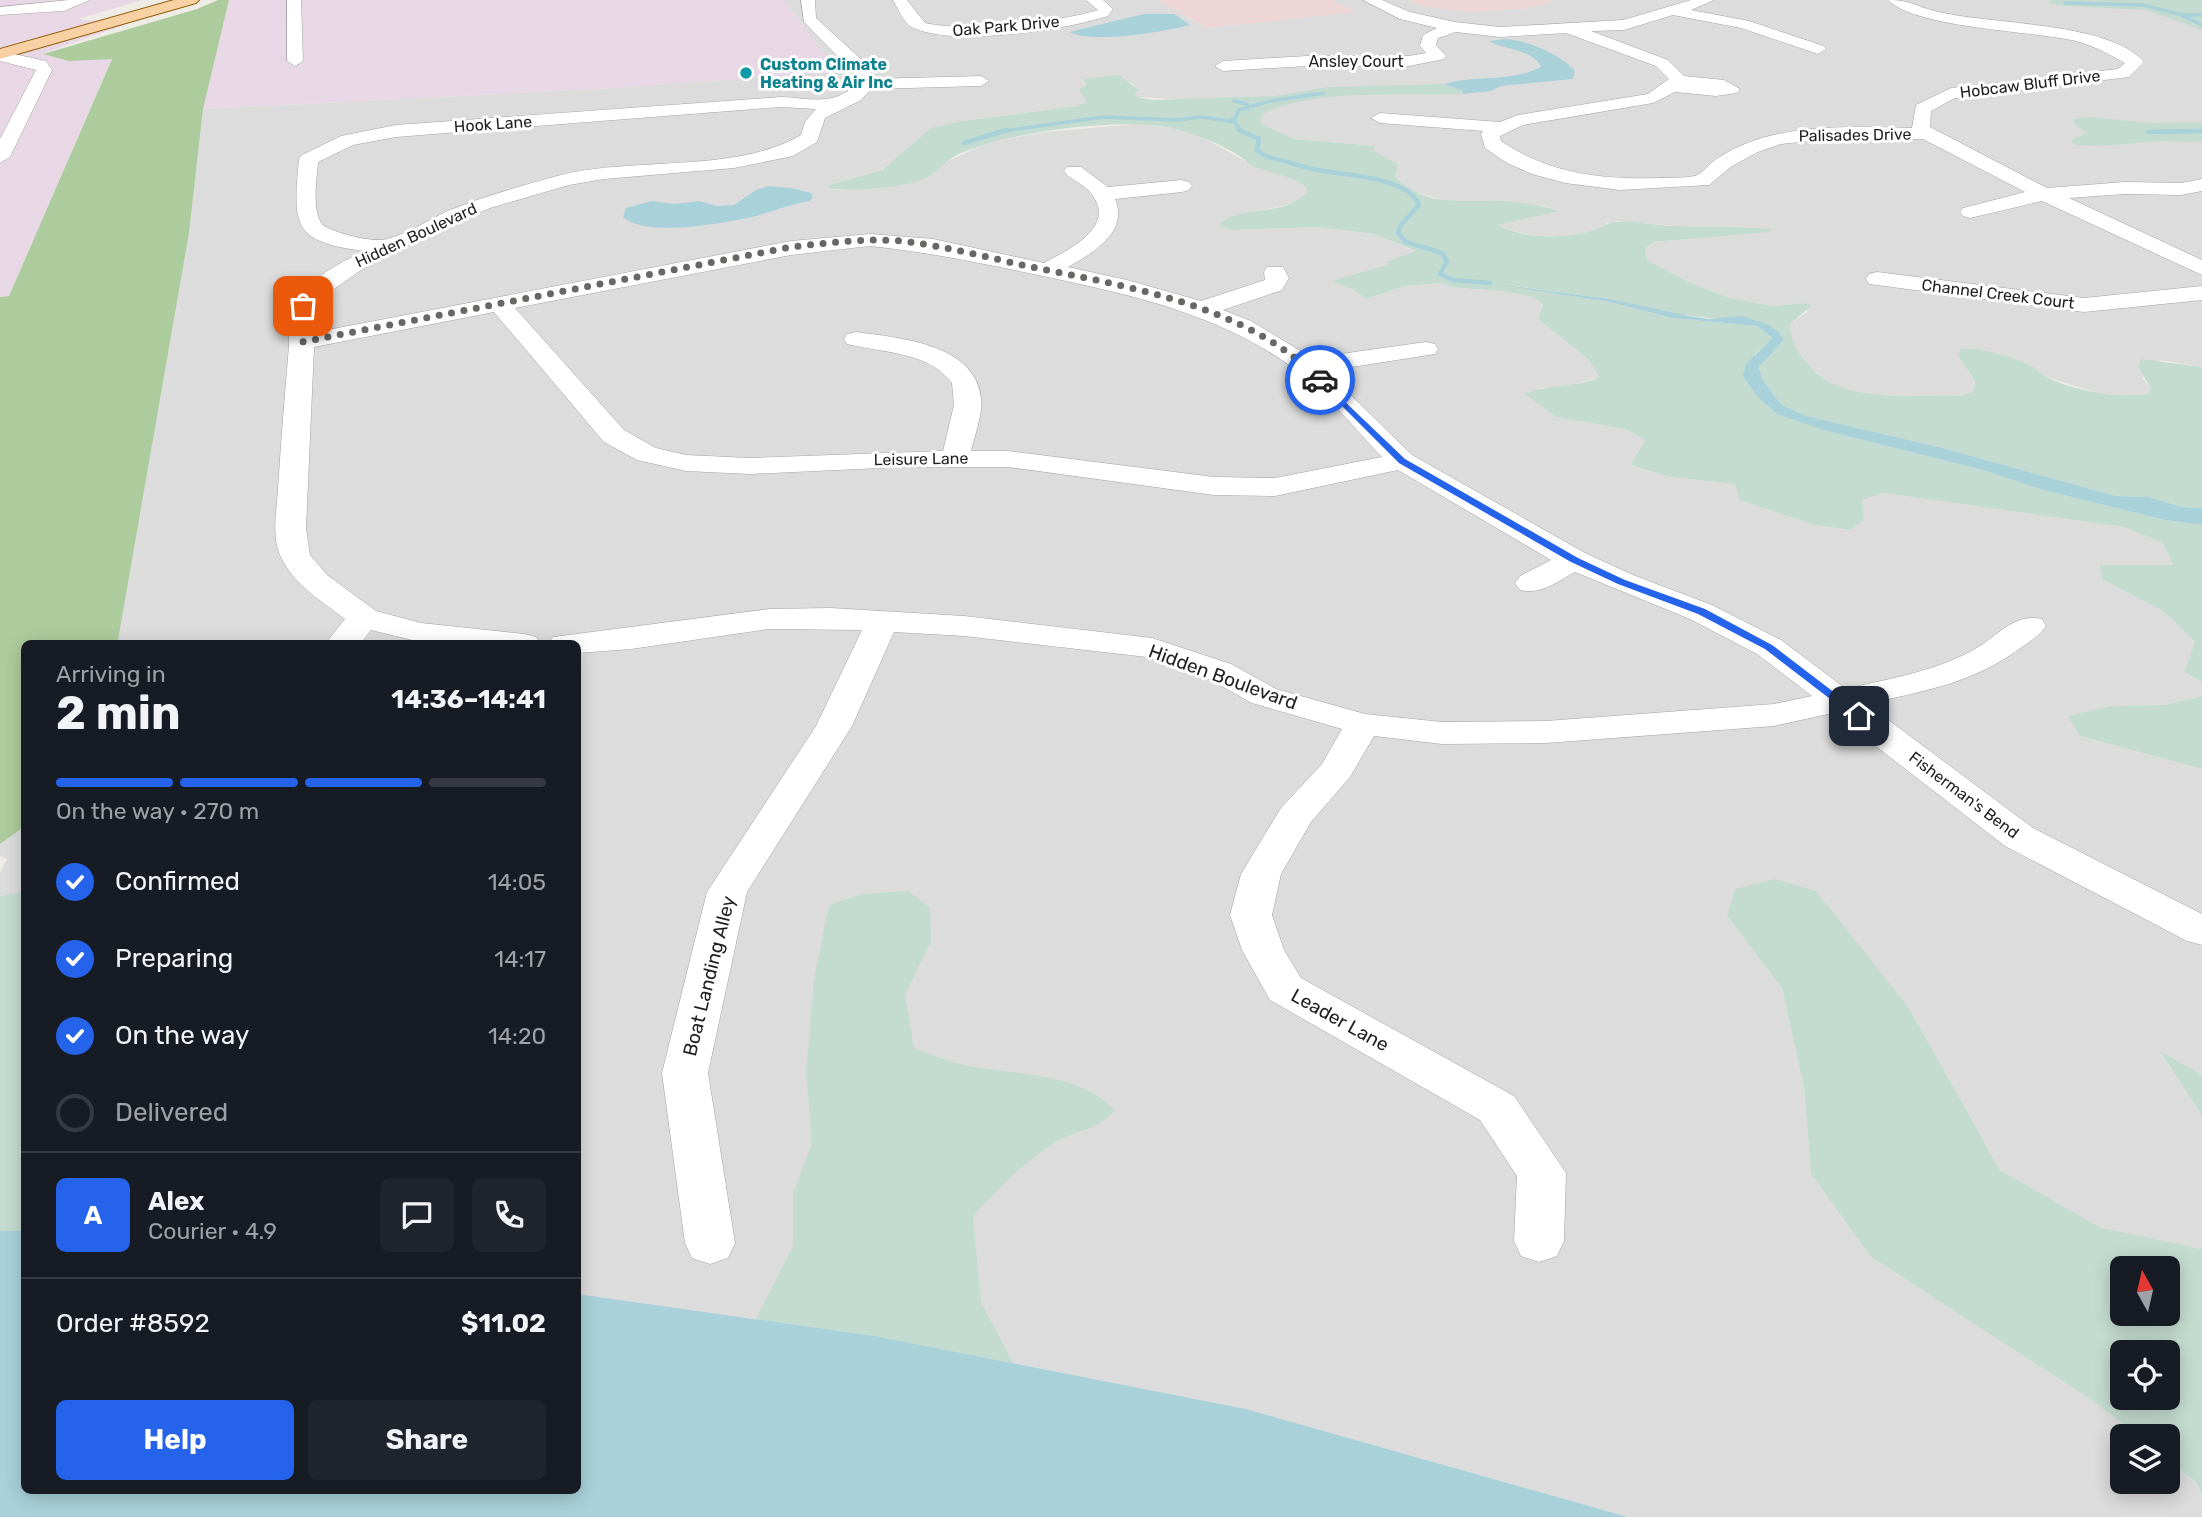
<!DOCTYPE html>
<html lang="en">
<head>
<meta charset="utf-8">
<style>
  body { margin:0; font-family:Rubik,sans-serif; background:#20242c; color:#f1f3f6; height:100vh; display:flex; flex-direction:column; font-size:26px; white-space:nowrap }
  * { box-sizing:border-box; margin:0 }
  p { font-size:23px; color:#9ea1a6 }
  .icon { flex:none; width:38px; height:38px; fill:none; stroke:currentColor; stroke-width:2; stroke-linecap:round; stroke-linejoin:round }
  .map { position:relative; flex:1; overflow:hidden }
  .sheet { position:absolute; left:21px; top:640px; width:560px; height:854px; display:flex; flex-direction:column; background:#171b24; border-radius:10px; box-shadow:0 4px 18px #0003 }
  .sheet>* { flex:none }
  .needle { width:46px; rotate:352deg }
  .tools { position:absolute; left:2110px; top:1256px; display:grid; gap:14px }
  .tools a { display:grid; place-items:center; width:70px; height:70px; border-radius:10px; background:#171b24; box-shadow:0 4px 18px #0003; font-size:35px }
  .pin { position:absolute; display:grid; place-items:center; width:60px; height:60px; color:#fff; margin:-30px; border-radius:14px; box-shadow:0 4px 10px #0006 }
  .courier { position:absolute; display:grid; place-items:center; width:70px; height:70px; margin:-35px; border:5px solid #2563eb; border-radius:50%; background:#fff; color:#222; box-shadow:0 2px 9px #0007 }
  .summary em { font-style:normal; font-weight:700 }
  .summary div { display:flex; flex-direction:column-reverse }
  .summary { display:flex; align-items:center; justify-content:space-between; height:119px; padding:0 35px }
  h1 { font-size:46px; font-weight:700; line-height:52px }
  .bar { display:grid; grid-template-columns:repeat(4,1fr); gap:10px 7px; align-content:center; height:84px; padding:0 35px }
  .bar i { height:9px; border-radius:5px; background:#363941 }
  .bar .selected { background:#2563eb }
  .bar p { grid-column:span 4 }
  .line { display:flex; align-items:center; gap:18px; padding:0 35px; border-top:2px solid #363941 }
  .line div { flex:1 }
  .round { display:grid; place-items:center; flex:none; width:74px; height:74px; border-radius:10px; background:#20242c }
  ol { padding:0 35px; list-style:none }
  li { display:flex; align-items:center; gap:21px; height:77px }
  li p { margin-inline-start:auto }
  li .icon { padding:7px; border-radius:50%; background:#2563eb; color:#fff; stroke-width:4 }
  li:last-child { color:#9ea1a6 }
  li i { width:38px; height:38px; border:4px solid #363941; border-radius:50% }
  .button { display:flex; gap:14px; margin-top:auto; padding:14px 35px }
  .button a { flex:1; height:80px; border-radius:10px; background:#2563eb; color:#fff; font-size:28px; font-weight:700; line-height:80px; text-align:center }
  .button a+a { background:#20242c; color:#f1f3f6 }
  .map>svg:first-child { display:block }
  .residential { fill:#dddcdc }
  .commercial { fill:#efd6d6 }
  .industrial { fill:#e8d8e6 }
  .forest { fill:#adcc9d }
  .wetland { fill:#c4dcd0; fill-rule:evenodd }
  .water { fill:#a9d1da }
  .lines { fill:none; stroke-linecap:round; stroke-linejoin:round }
  .stream-far1 { stroke:#a9d1da; stroke-width:3.5 }
  .stream { stroke:#a9d1da; stroke-width:4.5 }
  .minor-casing { stroke:#a3a3a3; stroke-width:1 }
  .major-casing { stroke:#925f09; stroke-width:2 }
  .minor { fill:#fff; fill-rule:evenodd }
  .major { fill:#f7d0a4; fill-rule:evenodd }
  .route { fill:#2563eb }
  .done { stroke:#686765; stroke-width:7; stroke-dasharray:0 12.6 }
  .culture-dot { fill:#0f9aa8; stroke:#fff; stroke-width:2.5 }
  .labels { text-anchor:middle; dominant-baseline:central; stroke-width:6; stroke-linejoin:round; paint-order:stroke }
  .far-street-label { font-size:16px; fill:#1f1f1f; stroke:#fff }
  .far-culture-label { font-size:16px; font-weight:bold; fill:#0d838f; stroke:#fff; text-anchor:start }
  .street-label { font-size:19px; fill:#1f1f1f; stroke:#fff }
</style>
</head>
<body>
<div class="map">
<svg width="2202" height="1517" viewBox="0 0 2202 1517">
  <rect width="100%" height="100%" fill="#efece6"/>
  <!-- residential -->
  <path class="residential" d="M784,0H1158L1207,28L1354,11L1332,0H1409L1421,6L1523,9L1556,0H2202V367L2161,360L2142,378L2151,388L2148,394L2127,396L2097,393L2044,376L2031,366L1958,356L1975,381L1973,392L1960,396L1868,395L1833,385L1810,368L1790,338V324L1807,312L1805,303L1773,306L1729,298L1689,282L1647,260L1645,249L1654,242L1690,239L1752,227L1676,226L1619,221L1607,223L1596,231L1567,236H1538L1513,231L1496,225L1558,210L1540,205L1454,203L1409,190L1395,177L1398,164L1372,151L1374,146L1294,139L1262,124L1260,115L1174,99L1137,97L1135,94L1139,91L1133,84L1126,81L1083,79L1088,103L1078,106L963,121L899,156L881,170L829,185L827,188L838,190L905,184L930,176L940,165L989,142L1046,132L1137,124L1172,128L1204,138L1252,165L1293,177L1305,186L1307,194L1288,205L1244,213L1232,230L1318,227L1374,234L1417,252L1391,264L1334,281L1352,289L1366,299L1405,286L1442,283L1458,288L1503,291L1532,297L1543,304L1538,319L1589,360L1599,377L1571,386L1539,388L1556,417L1625,429L1647,440L1631,466L1670,477L1735,484L1739,500L1815,525L1850,530L1862,500L1884,493L2124,527L2163,543L2173,565H2101L2102,578L2163,611L2195,642L2184,672L2202,682V696L2164,705L2111,706L2080,736L2202,769V1075L2161,1053L2202,1116V1249L2101,1229L2000,1170L1909,1008L1727,916L1782,988L1804,1088L1811,1174L1871,1257L2096,1403L2139,1437H2123V1482H2168V1460L2196,1482L2202,1494V1517H1628L1246,1409L874,1336L578,1294V644H117L189,233L203,109L597,89L836,72Z
    M24,827V892L0,896V873L7,859L0,856V844Z"/>
  <!-- commercial -->
  <path class="commercial" d="M1158,0H1332L1356,12L1207,28Z
    M1409,0H1556L1523,9L1467,12L1421,6Z"/>
  <!-- industrial -->
  <path class="industrial" d="M0,0H143L78,19L125,25L44,53L69,61L112,58L9,296L0,297Z
    M229,0H784L837,72L597,89L203,109Z"/>
  <!-- forest -->
  <path class="forest" d="M218,0H229L203,109L189,233L118,640L117,644H24V827L0,844V297L9,296L112,59L69,61L43,54L197,9Z"/>
  <!-- wetland -->
  <path class="wetland" d="M2051,0H2202V30L2146,10L2062,6L2048,3Z
    M1119,75L1139,90L1135,94L1137,97L1152,100L1275,96L1329,87L1444,84L1463,91V94C1407,96 1310,88 1261,115L1262,124L1294,139L1375,146L1373,151L1398,164L1395,177C1428,209 1464,199 1505,201C1523,203 1542,205 1559,211L1497,225C1526,239 1562,239 1592,231C1601,229 1606,222 1616,222C1635,220 1656,226 1675,226C1707,227 1739,226 1771,229L1769,232L1654,242L1645,249L1647,260L1689,282L1729,298L1773,306L1805,303L1811,306L1790,324C1790,339 1795,346 1803,358C1836,407 1908,393 1960,396L1973,392L1975,381L1958,356L1960,349C1976,346 2018,358 2033,367C2038,370 2041,375 2046,377C2078,392 2114,398 2148,394L2151,388L2138,367L2141,359L2202,367V508L2182,507L2149,497L2116,496L1943,448L1805,416L1782,405L1762,379L1759,367L1784,340L1779,332L1769,325L1666,313L1610,299L1493,283L1610,302L1672,318L1757,326L1772,338L1755,354L1756,395L1827,431L1986,471L2043,490L2165,520L2202,525V682L2184,672L2195,642L2163,611L2102,579L2100,565H2173L2163,543L2124,527L1884,493L1862,500L1864,520L1850,530L1815,525L1739,500L1735,484L1670,477L1630,465L1646,440L1625,429L1556,417L1525,394C1549,383 1575,389 1599,377L1589,360L1538,319L1543,304L1532,297L1503,291L1458,288L1442,283L1405,286L1366,299L1352,289L1332,281L1390,264L1386,262L1416,251L1374,234L1318,227L1232,230L1219,225C1238,208 1264,213 1288,205C1294,202 1301,197 1307,193L1305,186C1288,174 1269,174 1251,165C1246,162 1243,158 1238,155C1219,143 1197,135 1175,129C1125,116 1008,132 961,153C948,159 941,167 931,175C913,188 849,192 827,188L829,185L882,170L931,128L963,121L1078,106L1087,102L1079,90L1086,85L1083,79Z
    M2088,117L2152,123L2202,122V142L2160,141L2100,146L2075,145L2071,140L2086,133L2074,123V119Z
    M2202,696V769L2080,736L2068,716L2111,706L2164,705Z
    M1775,879L1816,891L1909,1008L2000,1170L2101,1228L2202,1249V1494L2196,1482L2168,1460V1437H2139L2096,1403L1871,1257L1811,1174L1804,1088L1782,988L1727,916L1735,889ZM2123,1269H2168V1314H2123ZM2123,1353H2168V1398H2123Z
    M908,891L930,907L931,941L905,995L914,1048C928,1053 942,1059 956,1063C1007,1076 1077,1069 1115,1110C1094,1134 1077,1128 1054,1143C1023,1163 998,1189 973,1216L981,1302L1013,1363L756,1319L793,1246V1194L812,1143L806,1072L814,980L829,905L862,894Z
    M24,892V1231H0V896Z
    M2160,1051L2202,1075V1116Z"/>
  <!-- water -->
  <path class="water" d="M1144,14H1174L1190,25C1163,32 1093,44 1069,32Z
    M1504,39C1525,39 1562,55 1575,71L1573,79L1501,86L1491,91L1463,94V91L1444,84C1475,74 1510,83 1541,67C1534,49 1504,50 1489,41Z
    M769,186L791,188L811,193L813,197L810,201C790,204 772,212 752,217C723,223 646,238 623,217L626,208L652,201L674,204L699,201L717,206L734,205L756,190Z
    M1490,283L1610,299L1689,316L1708,319L1742,316L1769,325L1779,332L1784,340L1759,367L1762,379L1782,405L1806,416L1943,448L2116,496L2149,497L2182,507L2202,508V525L2165,520L2043,490L1986,471L1827,431L1777,414L1756,395L1743,376L1746,364L1772,338L1757,326L1672,318L1610,302Z
    M0,1231H24V1491H578V1294L874,1336L1246,1409L1628,1517H0Z"/>
  <g class="lines">
    <!-- stream-far1 -->
    <path class="stream-far1" d="M2065,3L2143,5L2182,15
      M2202,15H2181L2202,25
      M1234,101L1247,104L1248,108
      M1228,121L1235,118L1239,110L1270,101L1324,93
      M997,132L1103,117L1177,120L1202,117L1235,122L1241,132
      M2168,132L2202,131"/>
    <!-- stream -->
    <path class="stream" d="M1239,130L1259,139L1257,150L1265,156C1286,161 1308,169 1330,172C1354,176 1409,179 1419,205L1400,226L1398,233L1406,242L1442,253L1447,261L1440,274L1453,280L1490,283
      M2148,132L2202,131
      M964,143L1007,130"/>
    <defs>
      <path id="minor" d="M69,0H90L64,11L0,15V7Z
        M287,0H301L303,61L295,66L287,61Z
        M801,0H815L816,18L864,62L873,79L981,76L989,81L981,86L871,89L861,100L825,118L817,142L793,156L734,168L604,179L569,185L490,208L440,229L361,270L323,297L315,307L312,333L791,241L870,234L933,239L1044,263C1066,251 1116,228 1093,196C1088,187 1075,181 1067,175L1064,171L1067,167H1081L1108,187L1182,180L1189,182L1192,186L1189,190L1182,192L1115,199C1129,232 1093,253 1068,267L1127,280L1201,301L1265,280L1264,272L1267,267H1283L1289,278L1282,290L1223,310L1251,321L1312,358L1426,342L1435,344L1438,349L1435,354L1326,371L1412,455L1585,553L1633,575L1712,605L1781,640L1846,689C1891,678 1940,671 1980,646C2000,633 2016,613 2042,619L2046,626C2040,635 2031,641 2022,647C1972,684 1926,690 1867,704L2033,828L2202,914V945L2187,941L2005,846L1833,713L1774,726L1546,743L1442,744L1374,736L1350,777L1311,822L1281,874L1272,915L1284,950L1301,978L1514,1096L1566,1173L1564,1241L1557,1256L1539,1262L1521,1256L1514,1241L1517,1176L1480,1120L1270,1000L1242,950L1230,915L1241,874L1281,808L1322,764L1342,729L1252,703L1207,678L1147,657L964,636L894,632L852,726L747,892L708,1073L735,1243L728,1258L710,1264L692,1258L685,1243L662,1073L707,892L816,726L862,630L769,629L631,649L578,653V644H548L553,637L769,609L831,608L964,616L1152,638L1231,664L1276,689L1365,714L1442,722L1546,721L1774,704L1812,696L1757,654L1690,619L1575,572C1557,582 1541,595 1520,590L1515,583L1520,576L1551,560L1398,470L1275,496L1214,495L1008,467H902L750,474L686,471L637,460L604,442L494,312L314,347L306,528L310,555L327,575L376,611L421,623L524,634L536,637L541,644H429L371,630L360,644H325L345,619C323,602 293,584 281,557C271,538 277,509 278,489C281,441 285,393 289,346C290,332 285,318 293,304C306,280 340,263 364,251C292,242 293,225 299,159L302,155L341,136L396,125L781,97C810,98 835,107 857,83L856,75L804,22ZM781,107L816,109L805,122L801,135C735,174 633,156 557,176C521,186 485,196 450,210C430,219 409,233 387,239C373,243 339,234 326,227C310,219 317,177 318,162L353,145L396,137ZM870,246C929,252 985,264 1043,276C1132,295 1221,314 1296,370C1324,390 1357,431 1382,457L1275,478L1214,477L1008,451H971C975,434 983,415 981,398C975,343 898,338 856,332L847,334L844,339L847,344C882,353 928,351 952,383L954,405L943,451L750,458L686,455L656,448L624,430L515,308L791,255Z
        M893,0H907L925,23C969,33 1055,23 1098,10L1086,0H1103L1113,9L1108,16C1065,30 958,46 916,29C904,25 899,10 893,0Z
        M1363,0H1382L1410,12L1455,22L1500,27L1623,20L1691,0H1714L1691,10L1749,21L1824,46L1826,49L1818,54L1741,28L1673,15L1624,30L1591,31L1668,60L1684,76L1724,80L1740,89L1737,93L1716,96L1675,92L1653,103L1523,125L1500,136L1501,141C1549,174 1603,180 1660,178C1671,177 1688,179 1697,175C1705,171 1711,162 1718,158C1736,146 1758,138 1778,134C1822,125 1867,127 1912,128L1916,105L1951,88L2118,69L2125,63C2109,54 2094,46 2076,41C2033,31 1915,28 1888,0C1910,0 1915,6 1935,11C1987,25 2109,21 2144,62L2129,77L1955,98L1931,111L1930,127L2047,188L2125,182L2181,183L2202,179V191L2181,195L2125,194L2069,198L2202,260V275L2042,201L1970,218L1963,216L1960,212L1963,208L2025,192L1923,139L1838,138L1781,144L1758,152L1732,166L1709,185L1620,190L1565,183L1532,174L1507,163L1485,148L1481,134L1483,131L1380,123L1371,118L1380,113L1500,122L1518,115L1648,94L1669,79L1656,66L1566,33L1500,37L1456,32L1438,38L1436,45L1446,56L1444,59L1409,66H1307L1223,71L1215,66L1223,61L1307,56H1409L1426,53L1420,46L1423,35L1437,28L1400,19Z
        M0,51L46,61L52,70L10,157L0,163V139L36,70L0,61Z
        M1877,272L2084,298L2202,286V300L2084,312L1869,284L1866,279L1869,274Z"/>
      <path id="major" d="M174,0H199L196,3L0,59V49Z"/>
    </defs>
    <!-- minor casing -->
    <use href="#minor" class="minor-casing"/>
    <!-- major casing -->
    <use href="#major" class="major-casing"/>
    <!-- minor -->
    <use href="#minor" class="minor"/>
    <!-- major -->
    <use href="#major" class="major"/>
  </g>
  <!-- route -->
  <path class="route" d="M1320,378L1405,459L1578,558L1625,580L1705,609L1772,645L1865,716L1855,718L1765,649L1698,614L1618,584L1571,562L1399,463L1318,382Z"/>
  <g class="lines">
    <!-- done -->
    <path class="done" d="M303,306L299,329L302,342L791,247C828,243 864,238 902,241C944,246 986,257 1027,266C1128,287 1245,304 1320,380"/>
  </g>
  <!-- markers -->
  <circle class="culture-dot" cx="746" cy="73" r="7"/>
  <g class="labels">
    <!-- far-street labels -->
    <g class="far-street-label">
      <text transform="translate(1006 26) rotate(-5)">Oak Park Drive</text>
      <text x="1356" y="61">Ansley Court</text>
      <text transform="translate(2030 84) rotate(-7)">Hobcaw Bluff Drive</text>
      <text transform="translate(493 124) rotate(-4)">Hook Lane</text>
      <text transform="translate(1855 135) rotate(-1)">Palisades Drive</text>
      <text transform="translate(416 235) rotate(-25)">Hidden Boulevard</text>
      <text transform="translate(1998 294) rotate(7)">Channel Creek Court</text>
      <text transform="translate(921 459) rotate(-1)">Leisure Lane</text>
      <text transform="translate(1964 795) rotate(37)">Fisherman's Bend</text>
    </g>
    <!-- far-culture labels -->
    <g class="far-culture-label">
      <text x="760" y="64">Custom Climate<tspan x="760" dy="18">Heating &amp; Air Inc</tspan></text>
    </g>
    <!-- street labels -->
    <g class="street-label">
      <text transform="translate(1223 677) rotate(20)">Hidden Boulevard</text>
      <text transform="translate(709 976) rotate(-76)">Boat Landing Alley</text>
      <text transform="translate(1340 1020) rotate(29)">Leader Lane</text>
    </g>
  </g>
</svg>
<div class="tools">
<a><svg class="needle" viewBox="-14 -14 28 28"><path d="M0-13l5 13h-10z" fill="#e53935"/><path d="M0 13l5-13h-10z" fill="#9ea1a6"/></svg></a>
<a><svg class="icon" aria-label="locate" viewBox="0 0 24 24"><circle cx="12" cy="12" r="6"/><path d="M12 2v4M12 18v4M2 12h4M18 12h4"/></svg></a>
<a><svg class="icon" aria-label="layers" viewBox="0 0 24 24"><path d="M12 4l9 5-9 5-9-5zM3 14l9 5 9-5"/></svg></a>
</div>
<div class="pin" style="left:303px;top:306px;background:#ea580c"><svg class="icon" aria-label="bag" viewBox="0 0 24 24"><path d="M5 8h14l-1 12H6zM9 8a3 3 0 0 1 6 0"/></svg></div>
<div class="pin" style="left:1859px;top:716px;background:#1f2937"><svg class="icon" aria-label="home" viewBox="0 0 24 24"><path d="M3 11l9-7 9 7M6 9v11h12V9"/></svg></div>
<div class="courier" style="left:1320px;top:380px"><svg class="icon" aria-label="car" viewBox="0 0 24 24"><path d="M5 17H2v-5l4-1 3-4h7l3 4 3 1v5h-3M9 17h6M6 11h13"/><circle cx="7" cy="17" r="2"/><circle cx="17" cy="17" r="2"/></svg></div>
<section class="sheet">
<div class="summary"><div><h1>2 min</h1><p>Arriving in</p></div><em>14:36–14:41</em></div>
<div class="bar"><i class="selected"></i><i class="selected"></i><i class="selected"></i><i></i><p>On the way · 270 m</p></div>
<ol>
<li><svg class="icon" aria-label="check" viewBox="0 0 24 24"><path d="M5 12l5 5 9-10"/></svg>Confirmed<p>14:05</p></li>
<li><svg class="icon" aria-label="check" viewBox="0 0 24 24"><path d="M5 12l5 5 9-10"/></svg>Preparing<p>14:17</p></li>
<li><svg class="icon" aria-label="check" viewBox="0 0 24 24"><path d="M5 12l5 5 9-10"/></svg>On the way<p>14:20</p></li>
<li><i></i>Delivered</li>
</ol>
<div class="line" style="height:126px"><b class="round" style="background:#2563eb;color:#fff">A</b><div><b>Alex</b><p>Courier · 4.9</p></div><a class="round"><svg class="icon" aria-label="chat" viewBox="0 0 24 24"><path d="M4 5h16v11H9l-5 4z"/></svg></a><a class="round"><svg class="icon" aria-label="phone" viewBox="0 0 24 24"><path d="M5 4h4l2 5-3 2q2 4 5 5l2-3 5 2v4C11 20 4 13 5 4z"/></svg></a></div>
<div class="line" style="height:91px"><div>Order #8592</div><b>$11.02</b></div>
<div class="button"><a>Help</a><a>Share</a></div>
</section>
</div>
</body>
</html>
